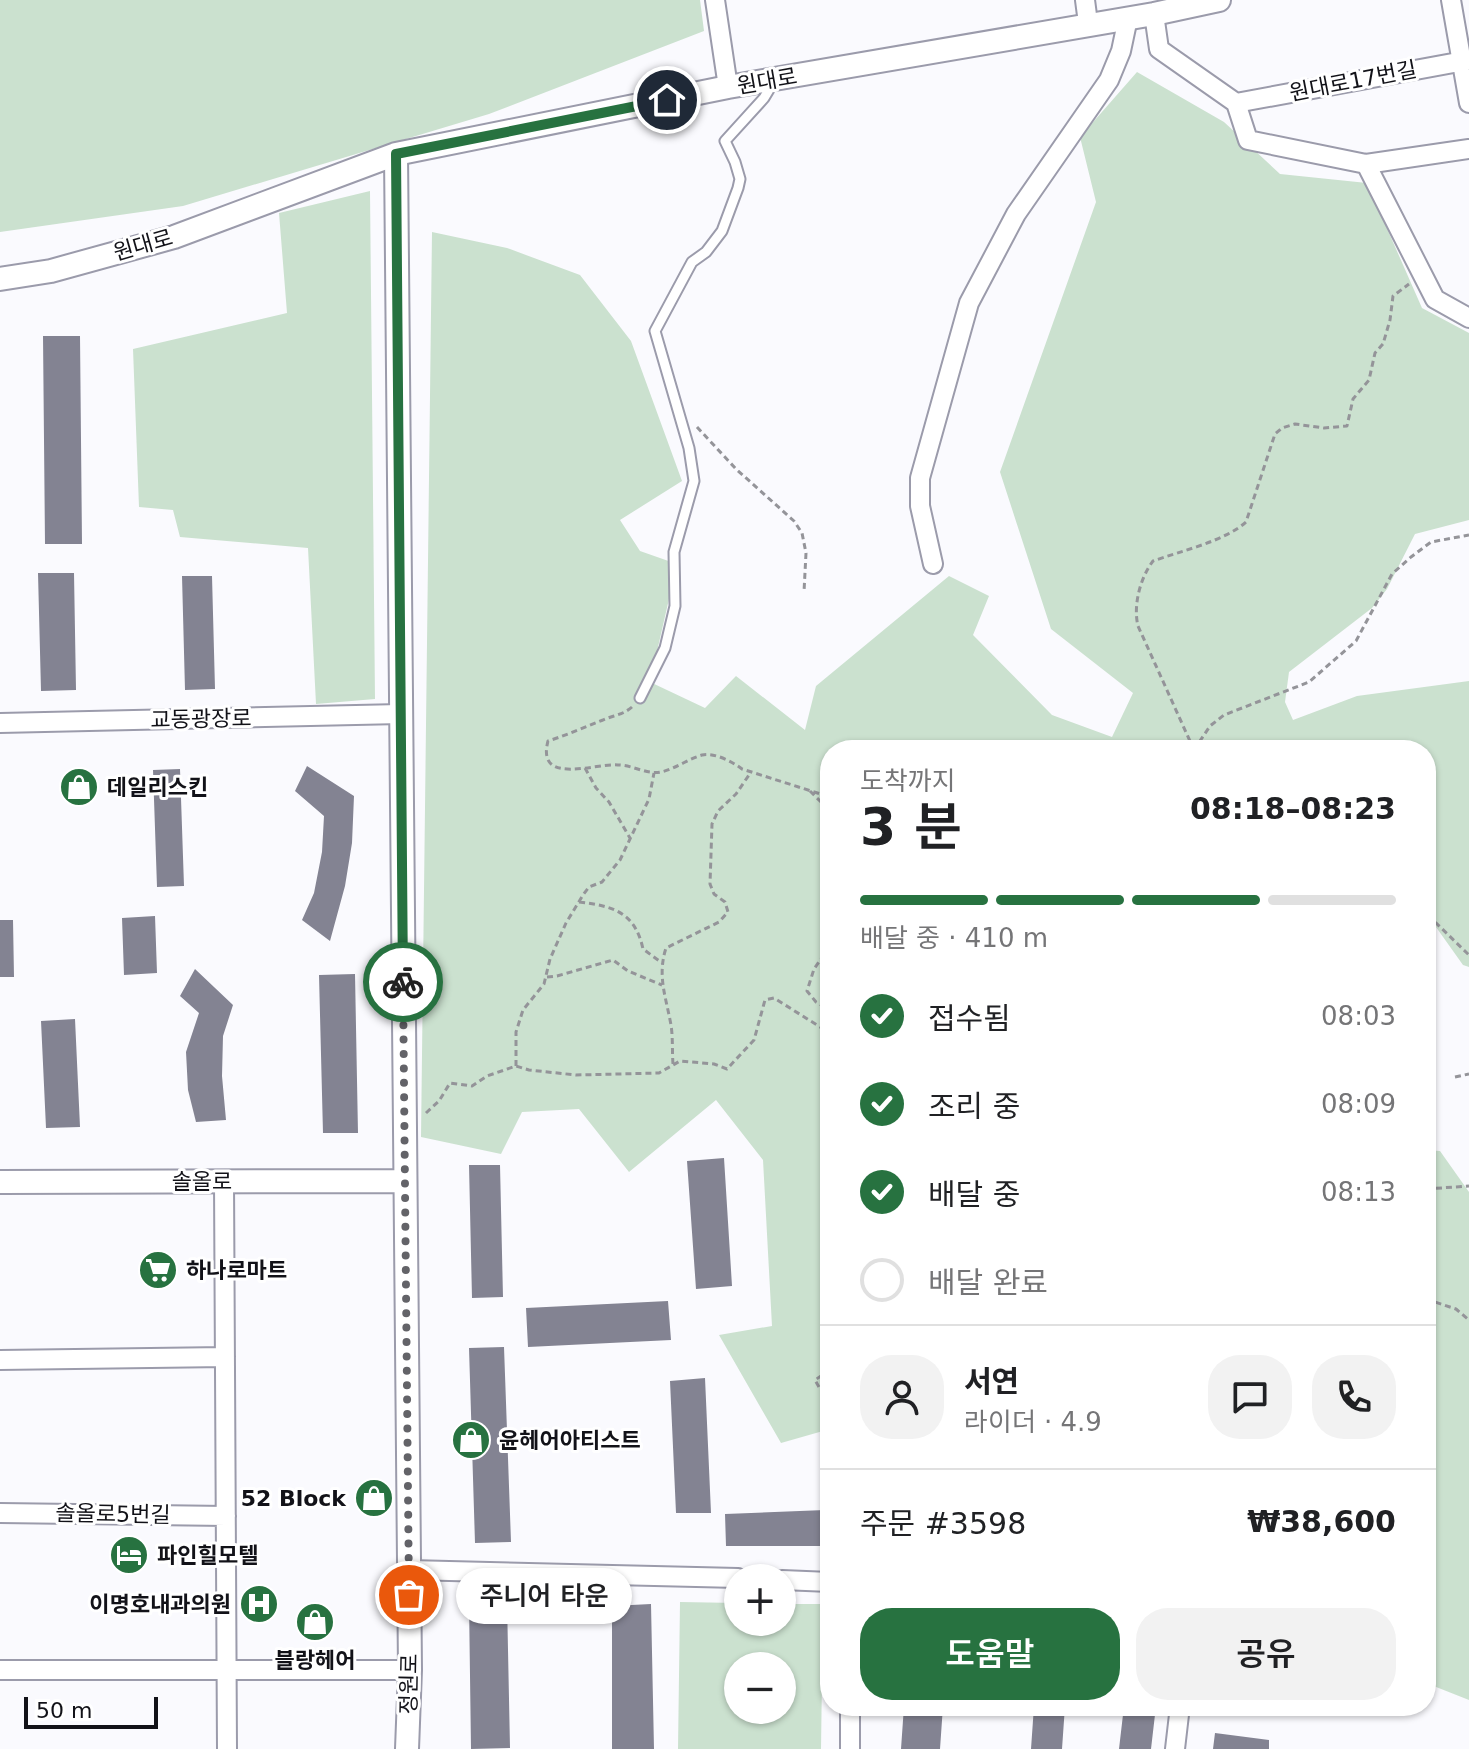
<!DOCTYPE html>
<html lang="ko">
<head>
<meta charset="utf-8">
<style>
  body { margin:0; font-family:"DejaVu Sans","Noto Sans KR",sans-serif; background:#f2f2f2; color:#202124; height:100vh; display:flex; flex-direction:column; font-size:30px; white-space:nowrap }
  * { box-sizing:border-box; margin:0 }
  p { font-size:26px; color:#757577 }
  .icon { flex:none; width:44px; height:44px; fill:none; stroke:currentColor; stroke-width:2; stroke-linecap:round; stroke-linejoin:round }
  .map { position:relative; flex:1; overflow:hidden }
  .drawer { position:absolute; left:820px; top:740px; width:616px; height:976px; display:flex; flex-direction:column; background:#fff; border-radius:32px; box-shadow:0 2px 6px #0004 }
  .drawer>* { flex:none }
  .buttons { position:absolute; left:724px; top:1564px; display:grid; gap:16px }
  .buttons a { display:grid; place-items:center; width:72px; height:72px; border-radius:50%; background:#fff; box-shadow:0 2px 6px #0004; font-size:40px }
  .scale { position:absolute; left:24px; bottom:20px; width:134px; box-sizing:border-box; padding-left:8px; border:4px solid #121218; border-top:0; font-size:22px; line-height:28px; white-space:nowrap; color:#121218; -webkit-text-stroke:6px #fff; paint-order:stroke }
  .pin { position:absolute; display:grid; place-items:center; width:68px; height:68px; color:#fff; margin:-34px; border:4px solid #fff; border-radius:50%; box-shadow:0 2px 8px #0007 }
  .courier { position:absolute; display:grid; place-items:center; width:80px; height:80px; margin:-40px; border:6px solid #277240; border-radius:50%; background:#fff; color:#222; box-shadow:0 2px 10px #0007 }
  .bubble { position:absolute; height:56px; border-radius:28px; background:#fff; box-shadow:0 2px 6px #0004; font-size:26px; font-weight:600; line-height:56px; text-align:center }
  .summary em { font-style:normal; font-weight:600 }
  .summary div { display:flex; flex-direction:column-reverse }
  .summary { display:flex; align-items:center; justify-content:space-between; height:136px; padding:0 40px }
  h1 { font-size:52px; font-weight:600; line-height:60px }
  .bar { display:grid; grid-template-columns:repeat(4,1fr); gap:12px 8px; align-content:center; height:96px; padding:0 40px }
  .bar i { height:10px; border-radius:6px; background:#e0e0e0 }
  .bar .active { background:#277240 }
  .bar p { grid-column:span 4 }
  .line { display:flex; align-items:center; gap:20px; padding:0 40px; border-top:2px solid #e0e0e0 }
  .line div { flex:1 }
  .round { display:grid; place-items:center; flex:none; width:84px; height:84px; border-radius:32px; background:#f2f2f2 }
  ol { padding:0 40px; list-style:none }
  li { display:flex; align-items:center; gap:24px; height:88px }
  li p { margin-inline-start:auto }
  li .icon { padding:8px; border-radius:50%; background:#277240; color:#fff; stroke-width:4 }
  li:last-child { color:#757577 }
  li i { width:44px; height:44px; border:4px solid #e0e0e0; border-radius:50% }
  .button { display:flex; gap:16px; margin-top:auto; padding:16px 40px }
  .button a { flex:1; height:92px; border-radius:32px; background:#277240; color:#fff; font-size:32px; font-weight:600; line-height:92px; text-align:center }
  .button a+a { background:#f2f2f2; color:#202124 }
  .map>svg:first-child { display:block }
  .green { fill:#cbe1cf; fill-rule:evenodd }
  .building { fill:#838392 }
  .lines { fill:none; stroke-linecap:round; stroke-linejoin:round }
  .service-casing { stroke:#9b9bab; stroke-width:13 }
  .minor-casing { stroke:#9b9bab; stroke-width:22 }
  .tertiary-casing { stroke:#9b9bab; stroke-width:26 }
  .path { stroke:#949499; stroke-width:3; stroke-dasharray:6 4; stroke-linecap:butt }
  .service { stroke:#fff; stroke-width:9 }
  .minor { stroke:#fff; stroke-width:18 }
  .tertiary { stroke:#fff; stroke-width:22 }
  .done { stroke:#636368; stroke-width:8; stroke-dasharray:0 14.4 }
  .route { stroke:#277240; stroke-width:10 }
  .labels { text-anchor:middle; dominant-baseline:central; stroke-width:6; stroke-linejoin:round; paint-order:stroke }
  .street-label { font-size:22px; fill:#121218; stroke:#fff }
  .poi-label { font-size:22px; font-weight:bold; fill:#121218; stroke:#fff; text-anchor:start }
</style>
</head>
<body>
<div class="map">
<svg width="1469" height="1749" viewBox="0 0 1469 1749">
  <rect width="100%" height="100%" fill="#fafafe"/>
  <!-- green -->
  <path class="green" d="M0,0H700L704,31L489,114L183,206L0,232Z
    M1137,72L1224,122L1280,174L1367,183L1422,308L1469,333V520L1415,534L1387,589L1372,608L1289,672L1285,702L1293,720L1357,696L1469,681V967L1463,965L1426,913V750H830V1429L781,1443L719,1335L772,1326L763,1160L716,1100L629,1172L579,1109L522,1112L501,1154L421,1137L432,232L507,248L580,275L631,341L682,481L620,520L640,551L677,564L650,682L705,708L736,676L805,730L816,686L949,576L989,596L973,635L1052,715L1112,737L1133,693L1051,629L1000,472L1096,202L1080,137Z
    M370,191L375,699L316,704L308,548L180,537L173,510L139,507L133,349L287,313L279,213Z
    M1426,1150L1440,1151L1469,1192V1700L1426,1683Z
    M680,1602L738,1603V1622H782V1604H823L821,1749H678ZM738,1666H782V1710H738Z"/>
  <!-- building -->
  <path class="building" d="M43,336H80L82,544H45Z
    M38,573H74L76,690L41,691Z
    M182,576H212L215,689L185,690Z
    M307,766L354,796L352,843L345,886L330,941L302,920L314,893L322,852L324,816L295,791Z
    M180,769L184,886L157,887L153,770Z
    M155,916L157,973L124,975L122,918Z
    M0,920H13L14,977H0Z
    M195,969L233,1005L223,1036L222,1076L226,1120L196,1122L188,1090L186,1052L199,1013L180,996Z
    M355,974L358,1133H323L319,975Z
    M75,1019L80,1127L46,1128L41,1021Z
    M724,1158L732,1286L696,1289L687,1161Z
    M469,1165H500L503,1297L472,1298Z
    M668,1301L671,1340L528,1347L526,1308Z
    M504,1347L511,1542L475,1543L469,1348Z
    M705,1378L711,1513H676L670,1381Z
    M825,1510V1546H726L725,1514Z
    M507,1601L510,1748L471,1749L469,1602Z
    M651,1604L654,1749H612V1606Z
    M904,1706H943L940,1749H901Z
    M1034,1706H1065L1062,1749H1031Z
    M1124,1706H1156L1151,1749H1119Z
    M1215,1733L1269,1740V1749H1213Z"/>
  <g class="lines">
    <defs>
      <path id="service" d="M640,698L665,648L675,606L674,552L694,481L689,448L655,331L692,262L706,252L722,231L738,188L740,179L735,162L725,141L764,98L773,83"/>
      <path id="minor" d="M715,0L728,87
        M1085,0L1088,23
        M1451,0L1469,103
        M1154,14L1159,49L1236,103L1248,140L1366,164L1469,149
        M1236,103L1469,60
        M1366,164L1435,299L1469,318
        M933,564L920,506V478L969,303L1016,214L1109,80L1121,51L1128,18
        M0,723L401,714
        M224,1181L227,1749
        M0,1360L225,1357
        M0,1513L226,1516
        M409,1570L738,1578
        M782,1580L830,1582
        M0,1670H410
        M850,1749V1706
        M1175,1749L1180,1706"/>
      <path id="tertiary" d="M396,154L410,1670L407,1749
        M0,279L51,271L174,237L396,154L728,87L1154,14L1219,0
        M0,1182L405,1181"/>
    </defs>
    <!-- service casing -->
    <use href="#service" class="service-casing"/>
    <!-- minor casing -->
    <use href="#minor" class="minor-casing"/>
    <!-- tertiary casing -->
    <use href="#tertiary" class="tertiary-casing"/>
    <!-- path -->
    <path class="path" d="M697,427L736,469L794,521L802,533L806,553L804,592
      M632,707C623,715 614,715 603,720C585,727 567,735 548,741C536,786 595,763 618,765C633,765 647,775 661,772C675,769 688,759 702,755C714,752 733,762 742,769L830,797
      M1194,750L1138,626C1133,606 1140,578 1153,561C1181,551 1225,541 1246,522L1275,434L1282,428L1295,424L1324,428L1347,426L1353,399L1369,380L1375,353L1383,344L1390,320L1393,296L1409,284
      M1194,750L1210,726L1224,715L1309,682L1356,641L1392,574L1411,557L1431,542L1469,535
      M585,768L596,788L609,802L630,838
      M810,791L830,811
      M579,902C613,906 635,912 643,949L662,963
      M1426,923L1434,921L1469,955
      M830,946L814,969L807,991L816,1002L830,1010
      M547,977L557,976L613,960L628,971L662,985
      M673,1064C672,1051 673,1038 671,1025C666,997 657,976 666,948L719,922L728,912L725,902L714,894L710,884L712,824L718,811L736,794L751,772
      M516,1066V1032L523,1010L544,984L550,959L566,923L583,895L589,887L602,882L620,860L649,799L654,773
      M1455,1077L1469,1074
      M426,1113L439,1101L450,1083L472,1086L487,1076L516,1066L529,1070L576,1075L659,1073L680,1061L714,1064L727,1069L754,1040L765,1000L774,998L825,1030L830,1019
      M1426,1189L1469,1186
      M1426,1299L1456,1309L1469,1320
      M830,1370L815,1380L819,1387L830,1392"/>
    <!-- service -->
    <use href="#service" class="service"/>
    <!-- minor -->
    <use href="#minor" class="minor"/>
    <!-- tertiary -->
    <use href="#tertiary" class="tertiary"/>
  </g>
  <g class="lines">
    <!-- done -->
    <path class="done" d="M403,982L409,1595"/>
    <!-- route -->
    <path class="route" d="M403,982L396,154L667,100"/>
  </g>
  <!-- icons -->
  <defs>
    <symbol id="shop-disc" viewBox="-11 -11 22 22"><circle r="9.5" fill="#277240" stroke="#fff"/><path d="M-5-2.5h2.3a2.7 3.5 0 0 1 5.4 0H5L5.5 6h-11ZM-1.5-2.5h3a1.5 2.3 0 0 0-3 0Z" fill="#fff"/></symbol>
    <symbol id="supermarket-disc" viewBox="-11 -11 22 22"><circle r="9.5" fill="#277240" stroke="#fff"/><path d="M-6-5.5h2.5l.6 2H6L4.5 2H-2.5L-4.4-4H-6ZM-1.5 3.2a1.3 1.3 0 1 0 .1 0ZM3 3.2a1.3 1.3 0 1 0 .1 0Z" fill="#fff"/></symbol>
    <symbol id="hotel-disc" viewBox="-11 -11 22 22"><circle r="9.5" fill="#277240" stroke="#fff"/><path d="M-6-4.5h1.5V1H6V5H4.5V3h-9V5H-6ZM-4 0a1.8 1.8 0 1 1 3.6 0ZM.5 0V-2.5h3Q6-2.5 6 0Z" fill="#fff"/></symbol>
    <symbol id="hospital-disc" viewBox="-11 -11 22 22"><circle r="9.5" fill="#277240" stroke="#fff"/><path d="M-5-5h3v3.5h4V-5h3V5h-3V1.5h-4V5h-3Z" fill="#fff"/></symbol>
  </defs>
  <g fill-rule="evenodd">
    <use href="#shop-disc" x="57" y="765" width="44" height="44"/>
    <use href="#supermarket-disc" x="136" y="1248" width="44" height="44"/>
    <use href="#shop-disc" x="449" y="1418" width="44" height="44"/>
    <use href="#shop-disc" x="352" y="1476" width="44" height="44"/>
    <use href="#hotel-disc" x="107" y="1533" width="44" height="44"/>
    <use href="#hospital-disc" x="237" y="1582" width="44" height="44"/>
    <use href="#shop-disc" x="293" y="1600" width="44" height="44"/>
  </g>
  <g class="labels">
    <!-- street labels -->
    <g class="street-label">
      <text transform="translate(767 81) rotate(-10)">원대로</text>
      <text transform="translate(1353 81) rotate(-11)">원대로17번길</text>
      <text transform="translate(143 245) rotate(-16)">원대로</text>
      <text transform="translate(201 719) rotate(-1)">교동광장로</text>
      <text x="202" y="1181">솔올로</text>
      <text transform="translate(113 1514) rotate(1)">솔올로5번길</text>
      <text transform="translate(409 1684) rotate(-89)">정원로</text>
    </g>
    <!-- poi labels -->
    <g class="poi-label">
      <text x="107" y="787">데일리스킨</text>
      <text x="186" y="1270">하나로마트</text>
      <text x="499" y="1440">윤헤어아티스트</text>
      <text x="346" y="1498" text-anchor="end">52 Block</text>
      <text x="157" y="1555">파인힐모텔</text>
      <text x="231" y="1604" text-anchor="end">이명호내과의원</text>
      <text x="315" y="1660" text-anchor="middle">블랑헤어</text>
    </g>
  </g>
</svg>
<div class="buttons">
<a>+</a>
<a>−</a>
</div>
<div class="scale">50 m</div>
<div class="pin" style="left:409px;top:1595px;background:#ea580c"><svg class="icon" aria-label="bag" viewBox="0 0 24 24"><path d="M5 8h14l-1 12H6zM9 8a3 3 0 0 1 6 0"/></svg></div>
<div class="pin" style="left:667px;top:100px;background:#1f2937"><svg class="icon" aria-label="home" viewBox="0 0 24 24"><path d="M3 11l9-7 9 7M6 9v11h12V9"/></svg></div>
<div class="courier" style="left:403px;top:982px"><svg class="icon" aria-label="bike" viewBox="0 0 24 24"><circle cx="6" cy="16" r="4"/><circle cx="18" cy="16" r="4"/><path d="M6 16l4-8h5l3 8M10 8l3 8H6M13 5h3"/></svg></div>
<div class="bubble" style="left:456px;top:1568px;width:176px">주니어 타운</div>
<section class="drawer">
<div class="summary"><div><h1>3 분</h1><p>도착까지</p></div><em>08:18–08:23</em></div>
<div class="bar"><i class="active"></i><i class="active"></i><i class="active"></i><i></i><p>배달 중 · 410 m</p></div>
<ol>
<li><svg class="icon" aria-label="check" viewBox="0 0 24 24"><path d="M5 12l5 5 9-10"/></svg>접수됨<p>08:03</p></li>
<li><svg class="icon" aria-label="check" viewBox="0 0 24 24"><path d="M5 12l5 5 9-10"/></svg>조리 중<p>08:09</p></li>
<li><svg class="icon" aria-label="check" viewBox="0 0 24 24"><path d="M5 12l5 5 9-10"/></svg>배달 중<p>08:13</p></li>
<li><i></i>배달 완료</li>
</ol>
<div class="line" style="height:144px"><a class="round"><svg class="icon" aria-label="person" viewBox="0 0 24 24"><circle cx="12" cy="8" r="4"/><path d="M4 21q1-7 8-7t8 7"/></svg></a><div><b>서연</b><p>라이더 · 4.9</p></div><a class="round"><svg class="icon" aria-label="chat" viewBox="0 0 24 24"><path d="M4 5h16v11H9l-5 4z"/></svg></a><a class="round"><svg class="icon" aria-label="phone" viewBox="0 0 24 24"><path d="M5 4h4l2 5-3 2q2 4 5 5l2-3 5 2v4C11 20 4 13 5 4z"/></svg></a></div>
<div class="line" style="height:104px"><div>주문 #3598</div><b>₩38,600</b></div>
<div class="button"><a>도움말</a><a>공유</a></div>
</section>
</div>
</body>
</html>
